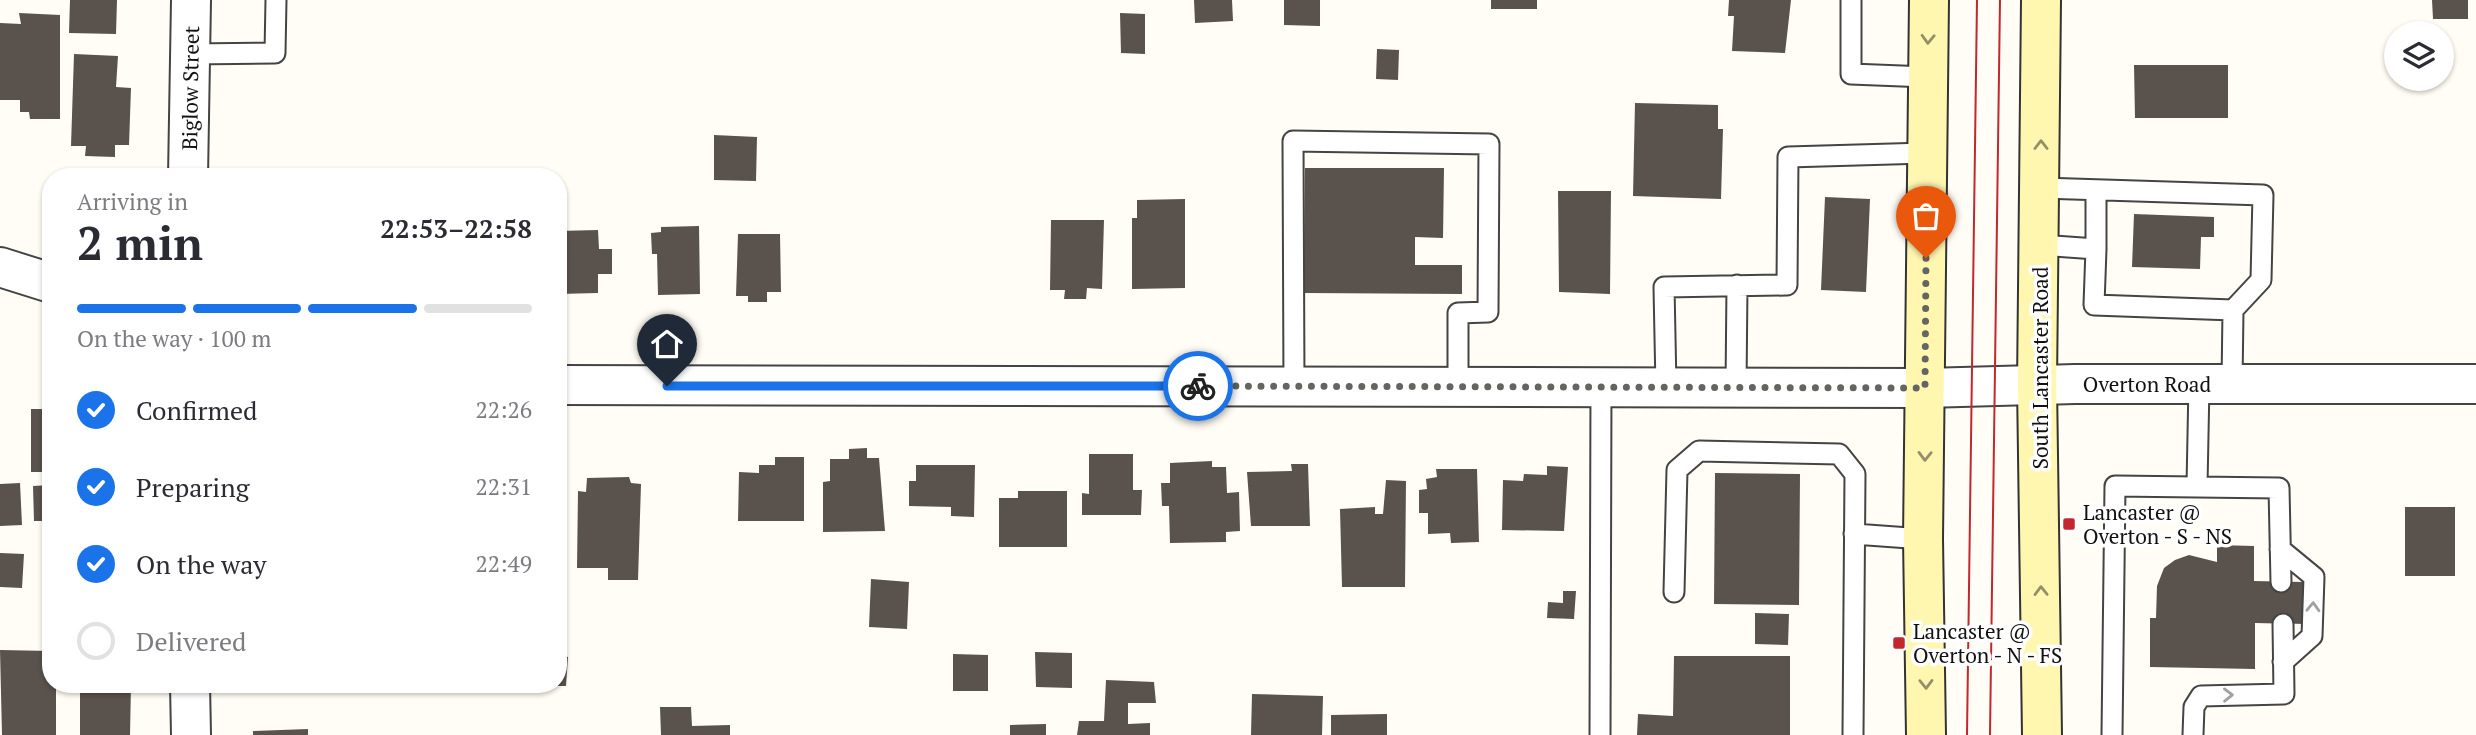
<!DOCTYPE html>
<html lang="en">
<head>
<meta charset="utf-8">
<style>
  body { margin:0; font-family:"PT Serif",serif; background:#f2f2f3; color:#2b2b33; height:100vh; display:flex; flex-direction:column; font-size:26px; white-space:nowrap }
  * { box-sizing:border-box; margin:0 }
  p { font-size:23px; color:#7c7c81 }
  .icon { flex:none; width:38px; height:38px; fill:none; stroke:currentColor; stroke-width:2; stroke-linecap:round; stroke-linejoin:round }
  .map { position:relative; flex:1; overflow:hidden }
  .sheet { position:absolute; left:42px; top:168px; width:525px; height:525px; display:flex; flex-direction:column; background:#fff; border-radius:28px; box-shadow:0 2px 5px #0004 }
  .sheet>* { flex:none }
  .tools { position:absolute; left:2384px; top:21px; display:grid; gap:14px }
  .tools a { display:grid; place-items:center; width:70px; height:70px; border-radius:50%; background:#fff; box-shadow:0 2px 5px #0004; font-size:35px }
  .pin { position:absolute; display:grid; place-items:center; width:60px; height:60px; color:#fff; margin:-72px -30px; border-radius:50% 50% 50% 0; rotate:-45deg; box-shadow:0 0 7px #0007 }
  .pin .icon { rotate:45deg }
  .courier { position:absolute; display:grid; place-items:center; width:70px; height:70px; margin:-35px; border:5px solid #1a73e8; border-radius:50%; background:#fff; color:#222; box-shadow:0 2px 9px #0007 }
  .overview em { font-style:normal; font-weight:800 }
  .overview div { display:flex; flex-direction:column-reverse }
  .overview { display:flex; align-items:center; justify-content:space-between; height:119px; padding:0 35px }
  h1 { font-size:46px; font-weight:800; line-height:52px }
  .bar { display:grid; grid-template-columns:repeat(4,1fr); gap:10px 7px; align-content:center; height:84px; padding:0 35px }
  .bar i { height:9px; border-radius:5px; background:#e1e1e2 }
  .bar .on { background:#1a73e8 }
  .bar p { grid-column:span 4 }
  ol { padding:0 35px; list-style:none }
  li { display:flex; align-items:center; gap:21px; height:77px }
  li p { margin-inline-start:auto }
  li .icon { padding:7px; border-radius:50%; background:#1a73e8; color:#fff; stroke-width:4 }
  li:last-child { color:#7c7c81 }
  li i { width:38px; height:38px; border:4px solid #e1e1e2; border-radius:50% }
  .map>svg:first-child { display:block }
  .building { fill:#5a524d }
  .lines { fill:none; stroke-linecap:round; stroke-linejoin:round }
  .service-casing { stroke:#444; stroke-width:23 }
  .minor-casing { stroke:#444; stroke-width:42 }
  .tertiary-casing { stroke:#444; stroke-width:42 }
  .secondary-casing { stroke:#333; stroke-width:42 }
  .service { stroke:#fff; stroke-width:19 }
  .minor { stroke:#fff; stroke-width:38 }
  .tertiary { stroke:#fff; stroke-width:38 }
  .secondary { stroke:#fff6b0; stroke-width:38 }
  .tram { stroke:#c4262e; stroke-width:2 }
  .oneway { stroke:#948f68 }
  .oneway2 { stroke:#a0a0a0 }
  .done { stroke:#646461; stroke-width:7; stroke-dasharray:0 12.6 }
  .route { stroke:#1a73e8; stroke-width:9 }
  .poi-dot { fill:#c4262e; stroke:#fff; stroke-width:2.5 }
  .labels { text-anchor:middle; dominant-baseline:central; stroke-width:7; stroke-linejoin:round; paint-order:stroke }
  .street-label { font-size:21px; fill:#111; stroke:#fff }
  .poi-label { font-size:21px; fill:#111; stroke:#fff; text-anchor:start }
</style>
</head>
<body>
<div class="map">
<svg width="2476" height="735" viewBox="0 0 2476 735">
  <rect width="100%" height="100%" fill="#fffdf5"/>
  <!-- building -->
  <path class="building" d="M70,0H117L116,34L69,33Z
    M1194,0H1232L1233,21L1195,23Z
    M1284,0H1320V26L1284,25Z
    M1491,0H1537V9H1491Z
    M1729,0H1791L1785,53L1732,51L1734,16H1728Z
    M2432,0H2468V19H2433Z
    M19,13L60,15V119H30L29,112H20V100H0V23L21,24Z
    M1120,13L1145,14V54L1121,53Z
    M1377,49L1399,50L1398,80L1376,79Z
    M74,54L118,56L116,87L131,88L129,145H115V157L85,156L86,146H71Z
    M2134,65H2228V118H2135Z
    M1635,103L1718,105V129H1723L1721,199L1633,196Z
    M714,135L757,137L756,181L714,180Z
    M1305,168H1444L1443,238L1415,237V265H1462V294L1304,293Z
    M1558,191H1611L1610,294L1559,292Z
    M1825,197L1870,199L1866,292L1821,290Z
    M1185,199V288L1132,289V218H1137V200Z
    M2134,214L2214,217V237H2201L2200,269L2132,267Z
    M1051,220H1104L1102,289L1087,288L1086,299H1064L1065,290H1050Z
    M699,226L700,294L658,295L657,254H652L651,233L661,232V227Z
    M598,230L599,249H612V274H598V293L558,294V231Z
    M738,234H780L781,292H767V302H748V296H736Z
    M31,409H51V472H31Z
    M867,448V458H879L885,531L823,532V482L830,481V459H849V449Z
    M1089,454H1133V490H1142L1141,515H1082V493L1089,494Z
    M775,457H804V521H738L739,472L759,473V465H775Z
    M1212,461V467H1226L1227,493L1239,492L1240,531L1226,532V542L1170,543L1169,506H1162L1161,483H1170V463Z
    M1291,464H1308L1310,526H1251L1247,472L1292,471Z
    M916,465H975L974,517L951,516V507L909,506V481H916Z
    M1547,466L1568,467L1564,531L1502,530L1503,480L1523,481L1524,474L1547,475Z
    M1436,469H1477L1479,542L1451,543L1450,533L1428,534V513H1419V490L1427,489L1426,479L1437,477Z
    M1715,473L1800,474L1799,605L1714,604Z
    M629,477L631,483L641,484L638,580H608V568H577L578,491L586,492L587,478Z
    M1386,480L1406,481L1405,587H1342L1340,509L1375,507V514H1383Z
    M20,483L22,525L0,526V484Z
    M51,485V521H34L33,486Z
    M1018,491H1067V547H999V498H1018Z
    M2405,507H2455V576H2405Z
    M2217,545L2254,546V581L2305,582V624L2255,623V669L2150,667V618H2156L2157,586L2164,568L2175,560L2189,555L2217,562Z
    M0,553L24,554L22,588L0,587Z
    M871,579L909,582L907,629L869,627Z
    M1563,591H1576L1574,619L1547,618L1548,602L1563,603Z
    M1755,613L1789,614L1788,645L1755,644Z
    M0,650L51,651V684H56V735H2Z
    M1035,652L1072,653V688L1036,687Z
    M953,654L988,655V691H953Z
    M558,656L568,657L566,686H558Z
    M1674,656H1790V735H1637L1638,714L1673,716Z
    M1106,680L1154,682L1156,703H1128V724L1150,723V735H1077L1079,721H1104Z
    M80,684H131L130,735H80Z
    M1252,694L1323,696L1322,735H1251Z
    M660,707H691L692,726L730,725V735H661Z
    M1387,714V735H1331V715Z
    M1046,724V735H1010V725Z
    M308,729V735H253V731Z"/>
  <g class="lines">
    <defs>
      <path id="service" d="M1851,0V74L1927,77
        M190,54L275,53L276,0
        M2041,188L2263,195L2261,280L2233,310L2232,384
        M2040,245L2096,249V190
        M2096,249L2094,305L2233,310
        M1294,386L1293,141L1489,144L1488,312L1458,313V386
        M1666,387L1664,287L1787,285L1788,157L1926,153
        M1736,387L1737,285
        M2197,486L2199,384
        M1854,534L1923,539
        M2280,549L2314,577L2312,636L2283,662
        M1674,592L1677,470L1699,451L1839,454L1855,474L1853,735
        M1600,735L1601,387
        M2112,735L2115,486L2279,488L2281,582
        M2193,735L2194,707L2201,696L2284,694L2283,624"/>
      <path id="minor" d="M188,177L191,0
        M190,684L191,735"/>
      <path id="tertiary" d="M0,267L51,283
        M558,385L1925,388L2075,384H2476"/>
      <path id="secondary" d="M2041,0L2037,385L2042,735
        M1926,735L1923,539L1929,0"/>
    </defs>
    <!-- service casing -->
    <use href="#service" class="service-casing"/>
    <!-- minor casing -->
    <use href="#minor" class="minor-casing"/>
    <!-- tertiary casing -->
    <use href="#tertiary" class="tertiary-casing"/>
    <!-- secondary casing -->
    <use href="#secondary" class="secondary-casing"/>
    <!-- service -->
    <use href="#service" class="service"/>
    <!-- minor -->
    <use href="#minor" class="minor"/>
    <!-- tertiary -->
    <use href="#tertiary" class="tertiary"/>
    <!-- secondary -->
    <use href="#secondary" class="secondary"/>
    <!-- tram -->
    <path class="tram" d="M1967,735L1977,0
      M1990,735L2000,0"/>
  </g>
  <!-- one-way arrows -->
  <defs><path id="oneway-chevron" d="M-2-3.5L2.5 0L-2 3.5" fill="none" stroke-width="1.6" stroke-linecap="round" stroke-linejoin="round" transform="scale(1.75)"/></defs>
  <g class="oneway">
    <use href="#oneway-chevron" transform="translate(1928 39) rotate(92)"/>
    <use href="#oneway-chevron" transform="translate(2041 145) rotate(-90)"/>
    <use href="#oneway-chevron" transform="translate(1925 456) rotate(91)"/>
    <use href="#oneway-chevron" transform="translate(2041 591) rotate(-91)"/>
    <use href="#oneway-chevron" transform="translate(1926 684) rotate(89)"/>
  </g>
  <g class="oneway2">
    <use href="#oneway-chevron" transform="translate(2313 607) rotate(-88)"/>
    <use href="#oneway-chevron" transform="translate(2228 695) rotate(-1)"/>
  </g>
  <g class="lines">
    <!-- done -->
    <path class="done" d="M1198,386L1925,388L1926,258"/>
    <!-- route -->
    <path class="route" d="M667,386H1198"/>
  </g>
  <!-- markers -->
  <g class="poi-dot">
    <rect x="2062" y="517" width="14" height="14" rx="3.5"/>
    <rect x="1892" y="636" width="14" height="14" rx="3.5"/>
  </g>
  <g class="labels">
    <!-- street labels -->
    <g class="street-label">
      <text transform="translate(190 88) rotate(-89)">Biglow Street</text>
      <text transform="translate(2040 368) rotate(-90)">South Lancaster Road</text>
      <text x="2147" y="384">Overton Road</text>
    </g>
    <!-- poi labels -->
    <g class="poi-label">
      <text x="2083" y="512">Lancaster @<tspan x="2083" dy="24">Overton - S - NS</tspan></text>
      <text x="1913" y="631">Lancaster @<tspan x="1913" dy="24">Overton - N - FS</tspan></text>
    </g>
  </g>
</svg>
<div class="tools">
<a><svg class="icon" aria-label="layers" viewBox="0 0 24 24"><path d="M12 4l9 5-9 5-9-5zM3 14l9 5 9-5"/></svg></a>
</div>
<div class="pin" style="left:1926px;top:258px;background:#ea580c"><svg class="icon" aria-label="bag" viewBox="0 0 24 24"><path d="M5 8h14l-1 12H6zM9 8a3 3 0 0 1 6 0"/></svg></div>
<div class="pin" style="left:667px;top:386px;background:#1f2937"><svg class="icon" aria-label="home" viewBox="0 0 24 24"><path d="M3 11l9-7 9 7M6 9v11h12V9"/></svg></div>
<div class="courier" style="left:1198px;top:386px"><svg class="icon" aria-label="bike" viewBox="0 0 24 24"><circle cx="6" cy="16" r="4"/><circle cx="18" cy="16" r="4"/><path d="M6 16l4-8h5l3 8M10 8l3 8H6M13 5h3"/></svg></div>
<section class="sheet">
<div class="overview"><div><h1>2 min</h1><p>Arriving in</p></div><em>22:53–22:58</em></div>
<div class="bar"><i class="on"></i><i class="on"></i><i class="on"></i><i></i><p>On the way · 100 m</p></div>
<ol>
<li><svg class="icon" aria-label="check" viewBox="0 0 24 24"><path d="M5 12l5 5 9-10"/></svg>Confirmed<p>22:26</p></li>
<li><svg class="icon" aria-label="check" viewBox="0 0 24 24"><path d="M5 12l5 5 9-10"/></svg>Preparing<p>22:31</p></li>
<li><svg class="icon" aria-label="check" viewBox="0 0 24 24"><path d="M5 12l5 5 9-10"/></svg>On the way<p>22:49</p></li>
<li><i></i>Delivered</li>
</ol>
</section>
</div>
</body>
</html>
